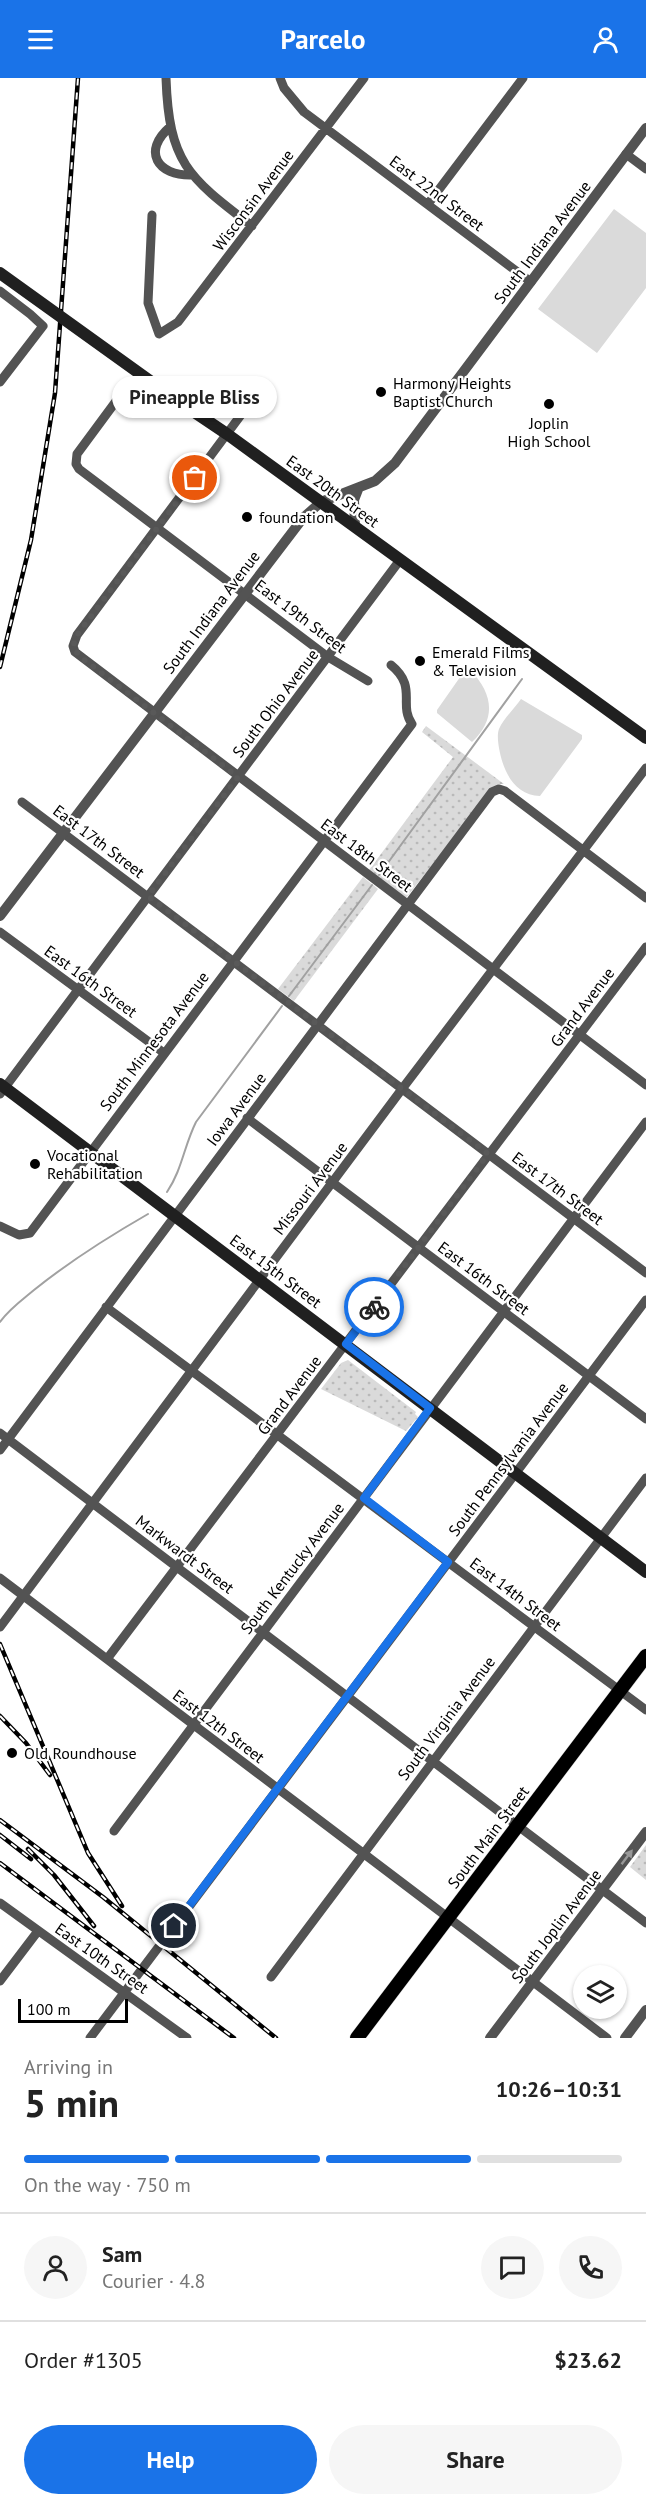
<!DOCTYPE html>
<html lang="en">
<head>
<meta charset="utf-8">
<style>
  body { margin:0; font-family:"PT Sans",sans-serif; background:#f6f6f6; color:#222; height:100vh; display:flex; flex-direction:column; font-size:22px; white-space:nowrap }
  * { box-sizing:border-box; margin:0 }
  p { font-size:20px; color:#767676 }
  .icon { flex:none; width:33px; height:33px; fill:none; stroke:currentColor; stroke-width:2; stroke-linecap:round; stroke-linejoin:round }
  .map { position:relative; height:1960px; overflow:hidden }
  .details { display:flex; flex-direction:column; background:#fff; flex:1 }
  .details>* { flex:none }
  .tools { position:absolute; left:573px; top:1887px; display:grid; gap:12px }
  .tools a { display:grid; place-items:center; width:54px; height:54px; border-radius:50%; background:#fff; box-shadow:0 2px 4px #0004; font-size:30px }
  .scale { position:absolute; left:18px; bottom:15px; width:110px; box-sizing:border-box; padding-left:6px; border:3px solid #000; border-top:0; font-size:16px; line-height:21px; white-space:nowrap; color:#000; -webkit-text-stroke:4px #fff; paint-order:stroke }
  .pin { position:absolute; display:grid; place-items:center; width:51px; height:51px; color:#fff; margin:-26px; border:3px solid #fff; border-radius:50%; box-shadow:0 2px 6px #0007 }
  .courier { position:absolute; display:grid; place-items:center; width:60px; height:60px; margin:-30px; border:4px solid #1a73e8; border-radius:50%; background:#fff; color:#222; box-shadow:0 2px 8px #0007 }
  .bubble { position:absolute; height:42px; border-radius:21px; background:#fff; box-shadow:0 2px 4px #0004; font-size:20px; font-weight:600; line-height:42px; text-align:center }
  .head em { font-style:normal; font-weight:600 }
  .head div { display:flex; flex-direction:column-reverse }
  .head { display:flex; align-items:center; justify-content:space-between; height:102px; padding:0 24px }
  h1 { font-size:39px; font-weight:600; line-height:45px }
  .bar { display:grid; grid-template-columns:repeat(4,1fr); gap:9px 6px; align-content:center; height:72px; padding:0 24px }
  .bar i { height:8px; border-radius:4px; background:#e0e0e0 }
  .bar .selected { background:#1a73e8 }
  .bar p { grid-column:span 4 }
  .line { display:flex; align-items:center; gap:15px; padding:0 24px; border-top:2px solid #e0e0e0 }
  .line div { flex:1 }
  .round { display:grid; place-items:center; flex:none; width:63px; height:63px; border-radius:32px; background:#f6f6f6 }
  .action { display:flex; gap:12px; margin-top:auto; padding:12px 24px }
  .action a { flex:1; height:69px; border-radius:36px; background:#1a73e8; color:#fff; font-size:24px; font-weight:600; line-height:69px; text-align:center }
  .action a+a { background:#f6f6f6; color:#222 }
  header { display:flex; justify-content:space-between; align-items:center; height:78px; padding:0 24px; background:#1a73e8; color:#fff; font-size:27px; font-weight:600 }
  .map>svg:first-child { display:block }
  .grass { fill:url(#grass-dots) }
  .pitch { fill:#dadada }
  .lines { fill:none; stroke-linecap:round; stroke-linejoin:round }
  .stream { stroke:#a1a1a1; stroke-width:2 }
  .primary-casing { stroke:#dbdbdb; stroke-width:15 }
  .minor { stroke:#535353; stroke-width:9 }
  .tertiary { stroke:#535353; stroke-width:10 }
  .secondary { stroke:#202020; stroke-width:12 }
  .primary { stroke:#000; stroke-width:14 }
  .rail-casing { stroke:#000; stroke-width:4.5 }
  .rail { stroke:#fff; stroke-width:2; stroke-dasharray:7; stroke-linecap:butt }
  .secondary-bridge { stroke:#202020; stroke-width:12 }
  .oneway { fill:#989898 }
  .done { stroke:#595959; stroke-width:6; stroke-dasharray:0 10.8 }
  .route { stroke:#1a73e8; stroke-width:8 }
  .poi-dot { fill:#000; stroke:#fff; stroke-width:2 }
  .labels { text-anchor:middle; dominant-baseline:central; stroke-width:4.5; stroke-linejoin:round; paint-order:stroke }
  .street-label { font-size:16px; fill:#000; stroke:#fff }
  .poi-label { font-size:16px; fill:#000; stroke:#fff; text-anchor:start }
</style>
</head>
<body>
<header><svg class="icon" aria-label="menu" viewBox="0 0 24 24"><path d="M4 6h16M4 12h16M4 18h16"/></svg>Parcelo<svg class="icon" aria-label="person" viewBox="0 0 24 24"><circle cx="12" cy="8" r="4"/><path d="M4 21q1-7 8-7t8 7"/></svg></header>
<div class="map">
<svg width="646" height="1960" viewBox="0 0 646 1960">
  <defs>
    <pattern id="grass-dots" width="8" height="8" patternUnits="userSpaceOnUse" patternTransform="scale(1.5)"><rect width="8" height="8" fill="#dadada"/><path d="M2 2h.1M6 6h.1" fill="none" stroke="#b9b9b9" stroke-width="1.8" stroke-linecap="round"/></pattern>
  </defs>
  <rect width="100%" height="100%" fill="#fff"/>
  <!-- grass -->
  <path class="grass" d="M426,648L504,706H500L493,709L406,820L369,792L453,679L422,654Z
    M363,799L378,811L294,923L278,911Z
    M348,1282L416,1334L415,1336L418,1339L406,1353L321,1311L341,1285Z
    M646,1767V1802L630,1789Z"/>
  <!-- pitch -->
  <path class="pitch" d="M614,131L646,155V210L597,275L538,231Z
    M465,592H470C493,615 497,641 472,664L437,635V632Z
    M521,621L582,657V661L540,718C514,717 503,693 499,670C498,664 497,656 499,651C503,641 515,630 521,621Z"/>
  <g class="lines">
    <!-- stream -->
    <path class="stream" d="M379,797L522,601
      M289,918L372,807
      M167,1114C182,1092 184,1068 196,1044L282,928
      M0,1244C9,1231 22,1222 34,1212C70,1183 108,1159 148,1136"/>
    <defs>
      <path id="primary" d="M357,1960L646,1578"/>
    </defs>
    <!-- primary casing -->
    <use href="#primary" class="primary-casing"/>
    <!-- minor -->
    <path class="minor" d="M166,0C169,85 188,99 252,148
      M280,0L284,10L304,34L531,204
      M170,49C142,73 157,98 192,97
      M626,76L646,91
      M428,126L523,0
      M152,137L148,225L159,256L178,244L364,0
      M0,213L30,236L43,248L0,304
      M264,306L77,557L73,568L75,574L646,1007
      M128,307L77,376L76,386L79,391L328,579L368,603
      M22,724L646,1195
      M0,854L164,975
      M0,1016L400,482
      M247,1040L646,1341
      M0,1148L19,1157L30,1155L412,646C398,626 418,609 391,587
      M106,1229L646,1632
      M0,1355L646,1845
      M0,1372L492,714L499,711L505,713L646,820
      M0,1500L607,1960
      M0,1549L402,1011L646,690
      M107,1581L646,869
      M114,1753L646,1044
      M0,1825L187,1960
      M271,1899L646,1400
      M0,1903L38,1853
      M90,1960L646,1222"/>
    <!-- tertiary -->
    <path class="tertiary" d="M355,449L354,422L359,409
      M0,838L303,440L321,424L375,403L395,385L646,50
      M490,1960L646,1754
      M625,1960L646,1932"/>
    <!-- secondary -->
    <path class="secondary" d="M178,323L227,356L646,660
      M0,1006L646,1494"/>
    <!-- primary -->
    <use href="#primary" class="primary"/>
    <defs>
      <path id="rail" d="M0,589L31,462L55,315L78,0
        M0,1566L88,1775L122,1828
        M0,1638L26,1665L50,1697
        M0,1742L103,1819L276,1960
        M0,1757L31,1781
        M28,1771L54,1797L94,1848
        M0,1785L234,1960"/>
    </defs>
    <!-- rail casing -->
    <use href="#rail" class="rail-casing"/>
    <!-- rail -->
    <use href="#rail" class="rail"/>
    <!-- secondary-bridge -->
    <path class="secondary-bridge" d="M0,195L178,323"/>
  </g>
  <!-- one-way arrows -->
  <defs><path id="oneway-solid" d="M-6-.8H1V-3.2L6.5 0L1 3.2V.8H-6Z" transform="scale(1.5)"/></defs>
  <use class="oneway" href="#oneway-solid" transform="translate(627 1779) rotate(-53)"/>
  <g class="lines">
    <!-- done -->
    <path class="done" d="M195,400L77,557L73,568L79,578L238,699L148,818L488,1076L374,1229"/>
    <!-- route -->
    <path class="route" d="M174,1848L448,1484L364,1420L430,1330L346,1266L374,1229"/>
  </g>
  <!-- markers -->
  <g class="poi-dot">
    <circle cx="381" cy="314" r="6"/>
    <circle cx="549" cy="326" r="6"/>
    <circle cx="247" cy="439" r="6"/>
    <circle cx="420" cy="583" r="6"/>
    <circle cx="35" cy="1086" r="6"/>
    <circle cx="12" cy="1675" r="6"/>
  </g>
  <g class="labels">
    <!-- street labels -->
    <g class="street-label">
      <text transform="translate(437 115) rotate(37)">East 22nd Street</text>
      <text transform="translate(253 122) rotate(-53)">Wisconsin Avenue</text>
      <text transform="translate(542 164) rotate(-53)">South Indiana Avenue</text>
      <text transform="translate(333 413) rotate(36)">East 20th Street</text>
      <text transform="translate(211 534) rotate(-53)">South Indiana Avenue</text>
      <text transform="translate(301 538) rotate(37)">East 19th Street</text>
      <text transform="translate(275 625) rotate(-53)">South Ohio Avenue</text>
      <text transform="translate(99 763) rotate(37)">East 17th Street</text>
      <text transform="translate(367 777) rotate(37)">East 18th Street</text>
      <text transform="translate(91 903) rotate(36)">East 16th Street</text>
      <text transform="translate(582 929) rotate(-53)">Grand Avenue</text>
      <text transform="translate(154 963) rotate(-53)">South Minnesota Avenue</text>
      <text transform="translate(236 1031) rotate(-53)">Iowa Avenue</text>
      <text transform="translate(310 1110) rotate(-53)">Missouri Avenue</text>
      <text transform="translate(558 1110) rotate(37)">East 17th Street</text>
      <text transform="translate(276 1193) rotate(37)">East 15th Street</text>
      <text transform="translate(484 1200) rotate(37)">East 16th Street</text>
      <text transform="translate(289 1317) rotate(-53)">Grand Avenue</text>
      <text transform="translate(508 1381) rotate(-53)">South Pennsylvania Avenue</text>
      <text transform="translate(185 1476) rotate(37)">Markwardt Street</text>
      <text transform="translate(292 1490) rotate(-53)">South Kentucky Avenue</text>
      <text transform="translate(516 1516) rotate(37)">East 14th Street</text>
      <text transform="translate(446 1640) rotate(-53)">South Virginia Avenue</text>
      <text transform="translate(219 1648) rotate(37)">East 12th Street</text>
      <text transform="translate(488 1759) rotate(-53)">South Main Street</text>
      <text transform="translate(556 1848) rotate(-53)">South Joplin Avenue</text>
      <text transform="translate(102 1880) rotate(35)">East 10th Street</text>
    </g>
    <!-- poi labels -->
    <g class="poi-label">
      <text x="393" y="305">Harmony Heights<tspan x="393" dy="18">Baptist Church</tspan></text>
      <text x="549" y="345" text-anchor="middle">Joplin<tspan x="549" dy="18">High School</tspan></text>
      <text x="259" y="439">foundation</text>
      <text x="432" y="574">Emerald Films<tspan x="432" dy="18">&amp; Television</tspan></text>
      <text x="47" y="1077">Vocational<tspan x="47" dy="18">Rehabilitation</tspan></text>
      <text x="24" y="1675">Old Roundhouse</text>
    </g>
  </g>
</svg>
<div class="tools">
<a><svg class="icon" aria-label="layers" viewBox="0 0 24 24"><path d="M12 4l9 5-9 5-9-5zM3 14l9 5 9-5"/></svg></a>
</div>
<div class="scale">100 m</div>
<div class="pin" style="left:195px;top:400px;background:#ea580c"><svg class="icon" aria-label="bag" viewBox="0 0 24 24"><path d="M5 8h14l-1 12H6zM9 8a3 3 0 0 1 6 0"/></svg></div>
<div class="pin" style="left:174px;top:1848px;background:#1f2937"><svg class="icon" aria-label="home" viewBox="0 0 24 24"><path d="M3 11l9-7 9 7M6 9v11h12V9"/></svg></div>
<div class="courier" style="left:374px;top:1229px"><svg class="icon" aria-label="bike" viewBox="0 0 24 24"><circle cx="6" cy="16" r="4"/><circle cx="18" cy="16" r="4"/><path d="M6 16l4-8h5l3 8M10 8l3 8H6M13 5h3"/></svg></div>
<div class="bubble" style="left:112px;top:298px;width:165px">Pineapple Bliss</div>
</div>
<section class="details">
<div class="head"><div><h1>5 min</h1><p>Arriving in</p></div><em>10:26–10:31</em></div>
<div class="bar"><i class="selected"></i><i class="selected"></i><i class="selected"></i><i></i><p>On the way · 750 m</p></div>
<div class="line" style="height:108px"><a class="round"><svg class="icon" aria-label="person" viewBox="0 0 24 24"><circle cx="12" cy="8" r="4"/><path d="M4 21q1-7 8-7t8 7"/></svg></a><div><b>Sam</b><p>Courier · 4.8</p></div><a class="round"><svg class="icon" aria-label="chat" viewBox="0 0 24 24"><path d="M4 5h16v11H9l-5 4z"/></svg></a><a class="round"><svg class="icon" aria-label="phone" viewBox="0 0 24 24"><path d="M5 4h4l2 5-3 2q2 4 5 5l2-3 5 2v4C11 20 4 13 5 4z"/></svg></a></div>
<div class="line" style="height:78px"><div>Order #1305</div><b>$23.62</b></div>
<div class="action"><a>Help</a><a>Share</a></div>
</section>
</body>
</html>
